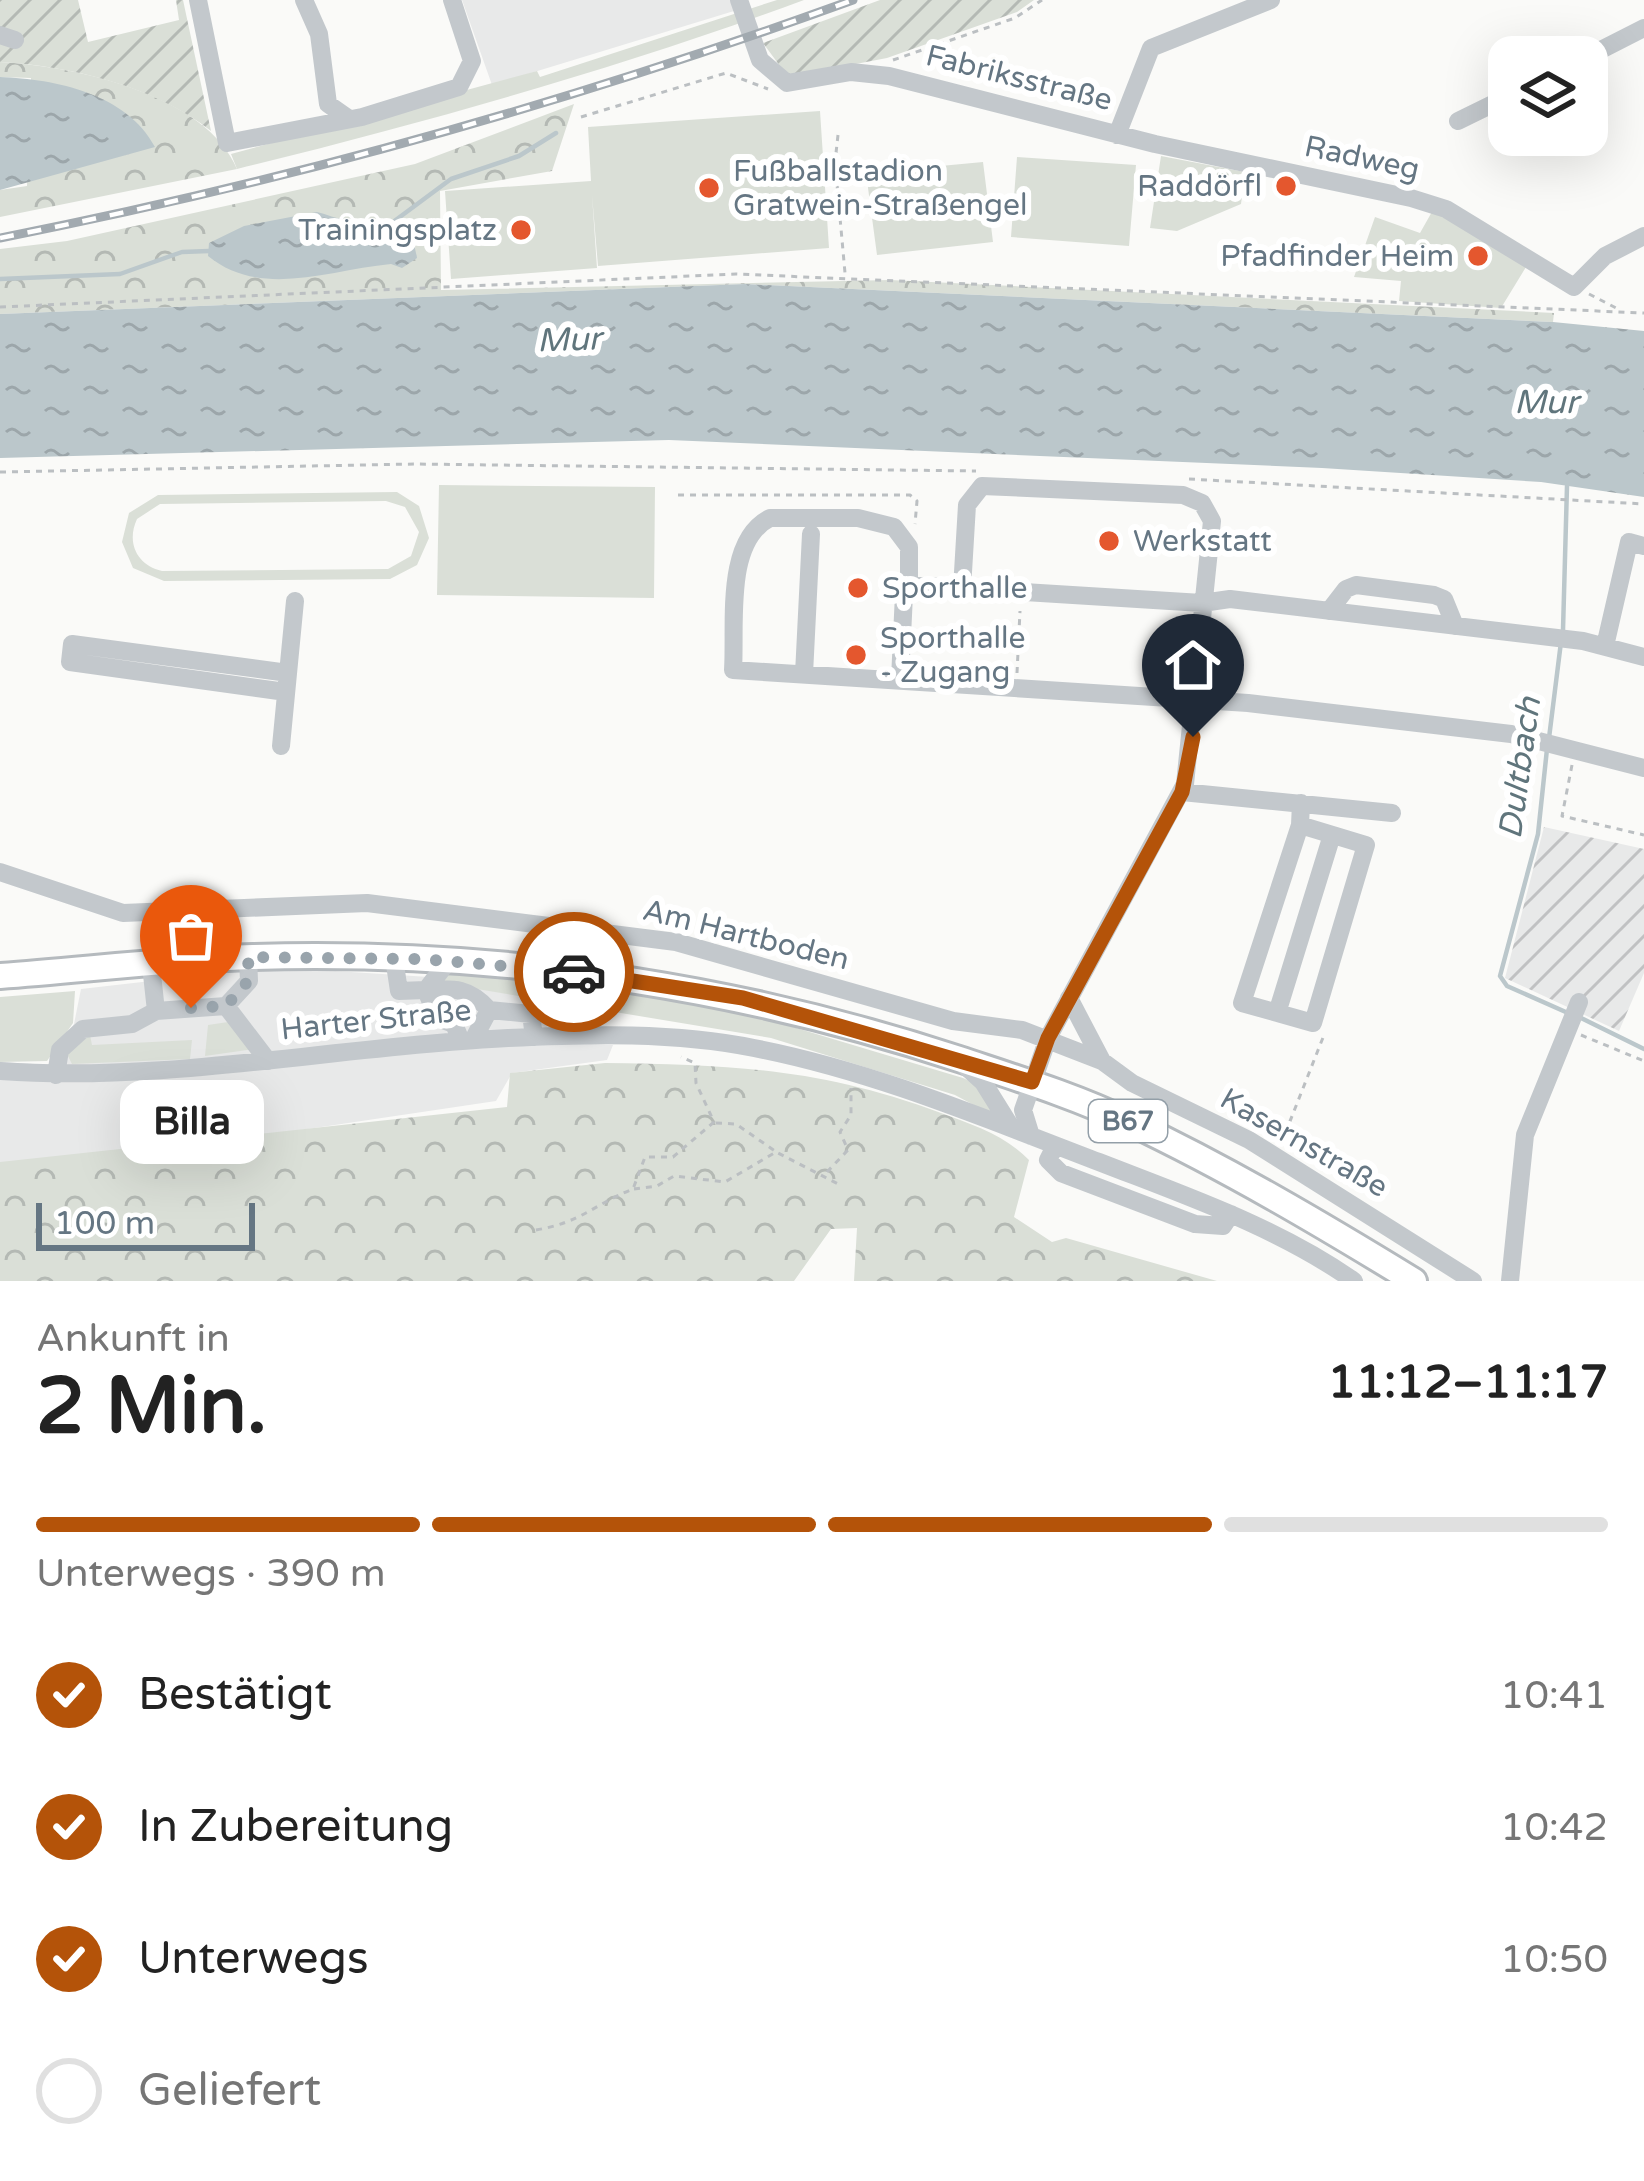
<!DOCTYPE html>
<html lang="de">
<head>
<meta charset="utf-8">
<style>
  body { margin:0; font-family:"Varela Round",sans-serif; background:#f6f6f6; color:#222; height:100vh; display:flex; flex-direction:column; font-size:45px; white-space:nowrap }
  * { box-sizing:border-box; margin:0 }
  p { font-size:39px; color:#767676 }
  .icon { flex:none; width:66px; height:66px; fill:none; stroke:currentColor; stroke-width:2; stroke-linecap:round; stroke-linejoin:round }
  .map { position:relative; height:1281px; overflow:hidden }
  .sheet { display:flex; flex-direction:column; background:#fff; flex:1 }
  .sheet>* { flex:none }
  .controls { position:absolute; left:1488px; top:36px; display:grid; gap:24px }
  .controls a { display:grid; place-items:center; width:120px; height:120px; border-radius:24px; background:#fff; box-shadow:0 12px 48px #0002; font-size:60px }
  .scale { position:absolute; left:36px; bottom:30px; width:219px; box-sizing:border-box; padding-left:12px; border:6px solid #657683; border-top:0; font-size:33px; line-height:42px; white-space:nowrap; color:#657683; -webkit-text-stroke:9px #fff; paint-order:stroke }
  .pin { position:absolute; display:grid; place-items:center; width:102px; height:102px; color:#fff; margin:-123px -51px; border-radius:50% 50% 50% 0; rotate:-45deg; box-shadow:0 0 12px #0007 }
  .pin .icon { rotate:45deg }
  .courier { position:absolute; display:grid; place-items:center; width:120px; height:120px; margin:-60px; border:9px solid #b45309; border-radius:50%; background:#fff; color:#222; box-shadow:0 3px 15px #0007 }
  .bubble { position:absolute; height:84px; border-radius:24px; background:#fff; box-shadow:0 12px 48px #0002; font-size:39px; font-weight:700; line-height:84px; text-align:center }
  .head em { font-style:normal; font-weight:700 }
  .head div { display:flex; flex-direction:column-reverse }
  .head { display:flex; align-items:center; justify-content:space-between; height:204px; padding:0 36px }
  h1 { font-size:78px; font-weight:700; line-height:90px }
  .bar { display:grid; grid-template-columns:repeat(4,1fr); gap:18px 12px; align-content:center; height:144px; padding:0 36px }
  .bar i { height:15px; border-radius:9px; background:#e0e0e0 }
  .bar .active { background:#b45309 }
  .bar p { grid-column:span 4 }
  ol { padding:0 36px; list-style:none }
  li { display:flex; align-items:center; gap:36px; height:132px }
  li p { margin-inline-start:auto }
  li .icon { padding:12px; border-radius:50%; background:#b45309; color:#fff; stroke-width:4 }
  li:last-child { color:#767676 }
  li i { width:66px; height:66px; border:6px solid #e0e0e0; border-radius:50% }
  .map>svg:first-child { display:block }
  .built { fill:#e8e9e9 }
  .industrial { fill:url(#industrial-furrows) }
  .grass { fill:#dadfd7; fill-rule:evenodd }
  .forest { fill:url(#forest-crowns) }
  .garden { fill:url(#garden-furrows) }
  .water { fill:url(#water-ripples) }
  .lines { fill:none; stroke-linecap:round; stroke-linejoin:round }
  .stream { stroke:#bbc7cb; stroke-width:4.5 }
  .major-casing { stroke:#b5babe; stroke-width:30 }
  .path { stroke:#bbbfc2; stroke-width:3; stroke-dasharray:6 6; stroke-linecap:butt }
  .minor { stroke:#c3c8cc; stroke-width:18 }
  .major { stroke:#fff; stroke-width:24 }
  .rail-casing { stroke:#a2aab0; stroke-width:9 }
  .rail { stroke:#fff; stroke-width:4.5; stroke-dasharray:14; stroke-linecap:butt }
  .done { stroke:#99a4ac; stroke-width:12; stroke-dasharray:0 21.6 }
  .route { stroke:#b45309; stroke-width:15 }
  .poi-dot { fill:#e4572e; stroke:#fff; stroke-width:4.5 }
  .labels { text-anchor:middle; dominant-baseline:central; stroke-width:12; stroke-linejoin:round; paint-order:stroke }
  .shield { fill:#fff; stroke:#939fa8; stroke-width:3 }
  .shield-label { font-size:27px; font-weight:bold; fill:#657683 }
  .street-label { font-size:30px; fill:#657683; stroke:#fff }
  .poi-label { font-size:30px; fill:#657683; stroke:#fff; text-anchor:start }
  .water-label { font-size:33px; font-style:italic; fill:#60757c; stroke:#fff }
</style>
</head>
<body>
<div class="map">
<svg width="1644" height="1281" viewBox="0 0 1644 1281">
  <defs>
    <pattern id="industrial-furrows" width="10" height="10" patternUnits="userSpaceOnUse" patternTransform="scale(3)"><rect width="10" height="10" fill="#e8e9e9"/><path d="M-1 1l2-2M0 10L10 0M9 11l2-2" fill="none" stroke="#c0c1c2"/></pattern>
    <pattern id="forest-crowns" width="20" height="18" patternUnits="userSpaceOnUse" patternTransform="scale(3)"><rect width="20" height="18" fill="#dadfd7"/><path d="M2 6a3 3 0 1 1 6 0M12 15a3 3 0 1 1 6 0" fill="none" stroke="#b4b9b4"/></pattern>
    <pattern id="garden-furrows" width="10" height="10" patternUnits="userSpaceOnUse" patternTransform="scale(3)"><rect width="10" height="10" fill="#dadfd7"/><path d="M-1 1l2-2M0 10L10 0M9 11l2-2" fill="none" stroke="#b4b9b4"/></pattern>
    <pattern id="water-ripples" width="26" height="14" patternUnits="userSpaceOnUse" patternTransform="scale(3)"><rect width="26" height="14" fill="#bbc7cb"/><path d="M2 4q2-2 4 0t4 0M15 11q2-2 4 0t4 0" fill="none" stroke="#9ca6aa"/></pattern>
  </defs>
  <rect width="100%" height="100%" fill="#fafaf8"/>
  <!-- built -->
  <path class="built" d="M462,0H730L734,11L492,85Z
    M273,967L429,977L522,992L546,1016L548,1042L613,1045L607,1060L512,1073L496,1101L160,1151L0,1167V1062L49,1065L74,1024L81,989Z"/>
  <!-- industrial -->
  <path class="industrial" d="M1544,827L1644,849V973L1619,1031L1505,978Z"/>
  <!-- grass -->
  <path class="grass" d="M777,0H804C619,68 429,122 237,169L231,154L537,71L540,77Z
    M820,111L829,248L598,266L592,195L597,268L451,279L445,191L591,181L588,127Z
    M1161,156L1245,172L1241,204L1177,231L1150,228Z
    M1017,157L1136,165L1129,246L1011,237Z
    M983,162L993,242L877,255L866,173Z
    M1433,210L1526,267L1501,308L1399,301L1401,281L1354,277L1375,217L1420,233Z
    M439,485L655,487L654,598L437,595Z
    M397,492L419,506L429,538L417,565L390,579L164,581L133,568L122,542L129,513L158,495ZM386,501L405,507L419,532L411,556L388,569L162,571C137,565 126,543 137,519L160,504Z
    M461,971L609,987L733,1009L963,1078L974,1083L996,1117L955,1095L771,1038L441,983V976Z
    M75,991L73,1023L47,1061L0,1062V997Z
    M228,1022L254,1049L205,1056L208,1025Z
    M90,1035L92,1045L192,1040L190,1059L72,1064L67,1054Z"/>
  <!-- forest -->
  <path class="forest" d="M0,62C74,66 206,94 237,169L0,217V190L27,186L31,78L0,77Z
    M574,104L552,171L440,191L441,290L890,280L1554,313L1553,322L745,284L0,314V249L67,241L415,164Z
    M605,1063C733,1065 819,1068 941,1113C973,1125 1005,1135 1029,1160L1014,1217L1052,1242L1066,1238L1217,1281H854L857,1228L831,1229L794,1281H0V1162L507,1107L510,1073Z"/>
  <!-- garden -->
  <path class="garden" d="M0,0H78L88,42L179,20L176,0H183L211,131C154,86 71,66 0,62Z
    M880,0H1034L1017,12L887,58L788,77L763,43Z"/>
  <!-- water -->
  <path class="water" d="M0,77C56,79 127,94 155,147L0,190Z
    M317,212C327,214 336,219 346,220C377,224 412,216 417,258L402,268L391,264C328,270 261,299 208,256L209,243L244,226Z
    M745,284L1553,322L1644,331V497L1541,482L1322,468L669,440L0,458V314Z"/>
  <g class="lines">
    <!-- stream -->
    <path class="stream" d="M389,225L451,179L519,156L556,133
      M0,279L120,274L182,252L209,251
      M1563,630L1567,486
      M1549,738L1561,642
      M1547,749L1538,834L1500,976L1507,986L1568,1013
      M1579,1017L1644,1049"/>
    <defs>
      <path id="major" d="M0,976C84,970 169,959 253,957C494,950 731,984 959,1059C1016,1078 1075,1096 1129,1122C1228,1169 1321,1224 1414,1281"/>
    </defs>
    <!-- major casing -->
    <use href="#major" class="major-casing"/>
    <!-- path -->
    <path class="path" d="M893,60L1015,18L1042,0
      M581,117L726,73L768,89
      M838,135L835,162L845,273
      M1589,294L1618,309
      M0,307L736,274L1644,313
      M0,472L415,464L976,471
      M1189,479L1644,504
      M678,495H910L917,501L915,524
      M1017,673L1020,611
      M1572,765L1562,816L1644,835
      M1581,1035L1644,1061
      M716,1123L736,1124L775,1151
      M1281,1144L1324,1035
      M827,1172L848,1150L840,1132L851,1115V1088
      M634,1189L657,1186L674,1176L725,1182L776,1152L842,1186
      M536,1230C582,1222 591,1206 633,1189L645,1157H673L714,1122L696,1083L695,1063L681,1057"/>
    <!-- minor -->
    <path class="minor" d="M198,0L227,143L362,117L459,87L472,61L452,0
      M304,0L319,34L328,104L348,118
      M739,0L760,60L787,83L851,72L889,76L1155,144L1411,198L1446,209L1574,287L1605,256L1644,236
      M0,35L15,40
      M1587,57L1644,28
      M1458,121L1509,96
      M1117,135L1151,48L1271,0
      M909,585V547L894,527L858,518H770C724,541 736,625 733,670L1248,703L1511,734L1644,768
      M962,589L967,505L982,486L1183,495L1202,503L1212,521L1185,784L1048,1038L1023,1110L1031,1136
      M1329,611L1346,589L1356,585L1434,595L1444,599L1455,626
      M1605,646L1629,542L1644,546
      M804,674L811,534
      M900,679L904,594L909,585L1202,603L1230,599L1583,641L1644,657
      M286,692L70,662L72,644L288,673
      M281,746L295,601
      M1182,792L1392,813
      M1300,825L1242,1003L1313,1023L1366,845L1300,825L1301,803
      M0,872L123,913L367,903L676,942L953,1021L1022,1030L1102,1061L1132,1083L1249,1140L1473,1281
      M248,957L249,981L226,1006L268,1061
      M394,958L399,991L426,990L449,960
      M151,965L156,1011
      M1069,998L1102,1061
      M1277,1013L1332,835
      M473,1040L489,1010L531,1014L534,1037
      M461,1041L454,1024L437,1018L426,990C454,988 470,988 489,1010
      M963,1064L983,1082L1011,1127
      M0,1071C171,1083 338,1046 508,1038C589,1034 675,1032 754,1048C873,1071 986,1119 1099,1162C1186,1196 1277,1227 1354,1281
      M56,1075L60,1050L83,1029L132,1024L156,1011L226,1006
      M1055,1146L1048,1160L1061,1173L1195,1224L1223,1226L1231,1214
      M1510,1281L1525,1135L1579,1002"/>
    <!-- major -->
    <use href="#major" class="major"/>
    <defs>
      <path id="rail" d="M0,238C291,181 574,101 853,0"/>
    </defs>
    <!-- rail casing -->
    <use href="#rail" class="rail-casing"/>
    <!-- rail -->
    <use href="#rail" class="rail"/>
  </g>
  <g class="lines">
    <!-- done -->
    <path class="done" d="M191,1008L226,1006L249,980L248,957L422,959L574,972"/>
    <!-- route -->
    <path class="route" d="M574,972L743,998L1032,1082L1048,1038L1182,792L1193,737"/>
  </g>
  <!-- markers -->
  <g class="poi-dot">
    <circle cx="1286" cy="186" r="12"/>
    <circle cx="709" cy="188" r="12"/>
    <circle cx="521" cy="230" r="12"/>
    <circle cx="1478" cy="256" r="12"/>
    <circle cx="1109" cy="541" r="12"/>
    <circle cx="858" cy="588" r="12"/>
    <circle cx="856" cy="655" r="12"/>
  </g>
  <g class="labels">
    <!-- shield labels -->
    <rect class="shield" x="1089" y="1100" width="78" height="42" rx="9"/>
    <g class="shield-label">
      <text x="1128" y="1121">B67</text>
    </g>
    <!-- street labels -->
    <g class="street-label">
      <text transform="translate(1019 78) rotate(14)">Fabriksstraße</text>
      <text transform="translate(1362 158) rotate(12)">Radweg</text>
      <text transform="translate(746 935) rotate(14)">Am Hartboden</text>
      <text transform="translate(376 1020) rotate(-6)">Harter Straße</text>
      <text transform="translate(1304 1143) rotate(30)">Kasernstraße</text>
    </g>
    <!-- poi labels -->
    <g class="poi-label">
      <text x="733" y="171">Fußballstadion<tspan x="733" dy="34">Gratwein-Straßengel</tspan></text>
      <text x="1262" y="186" text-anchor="end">Raddörfl</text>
      <text x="497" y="230" text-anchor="end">Trainingsplatz</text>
      <text x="1454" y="256" text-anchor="end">Pfadfinder Heim</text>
      <text x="1133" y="541">Werkstatt</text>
      <text x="882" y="588">Sporthalle</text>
      <text x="880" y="638">Sporthalle<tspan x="880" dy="34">- Zugang</tspan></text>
    </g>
    <!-- water labels -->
    <g class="water-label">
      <text transform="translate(569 340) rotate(-2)">Mur</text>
      <text x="1546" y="402">Mur</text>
      <text transform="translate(1520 768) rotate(-82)">Dultbach</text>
    </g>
  </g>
</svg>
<div class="controls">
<a><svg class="icon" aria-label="layers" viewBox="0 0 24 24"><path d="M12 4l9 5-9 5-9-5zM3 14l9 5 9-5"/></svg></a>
</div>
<div class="scale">100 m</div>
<div class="pin" style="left:191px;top:1008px;background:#ea580c"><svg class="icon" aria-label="bag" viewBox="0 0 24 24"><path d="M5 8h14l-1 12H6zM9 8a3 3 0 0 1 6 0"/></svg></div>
<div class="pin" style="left:1193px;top:737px;background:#1f2937"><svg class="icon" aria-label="home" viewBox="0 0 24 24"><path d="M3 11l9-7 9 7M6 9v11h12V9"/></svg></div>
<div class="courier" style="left:574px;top:972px"><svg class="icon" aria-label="car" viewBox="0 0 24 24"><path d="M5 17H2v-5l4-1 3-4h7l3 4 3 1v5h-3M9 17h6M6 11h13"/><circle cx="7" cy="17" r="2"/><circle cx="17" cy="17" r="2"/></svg></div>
<div class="bubble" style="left:120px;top:1080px;width:144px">Billa</div>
</div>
<section class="sheet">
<div class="head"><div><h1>2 Min.</h1><p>Ankunft in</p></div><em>11:12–11:17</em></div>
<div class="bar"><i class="active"></i><i class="active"></i><i class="active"></i><i></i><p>Unterwegs · 390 m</p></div>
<ol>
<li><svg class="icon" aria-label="check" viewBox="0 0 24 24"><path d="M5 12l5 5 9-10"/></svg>Bestätigt<p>10:41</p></li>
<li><svg class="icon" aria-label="check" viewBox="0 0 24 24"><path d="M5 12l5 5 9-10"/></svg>In Zubereitung<p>10:42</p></li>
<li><svg class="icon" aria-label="check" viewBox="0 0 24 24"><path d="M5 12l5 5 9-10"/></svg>Unterwegs<p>10:50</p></li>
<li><i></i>Geliefert</li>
</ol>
</section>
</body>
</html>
